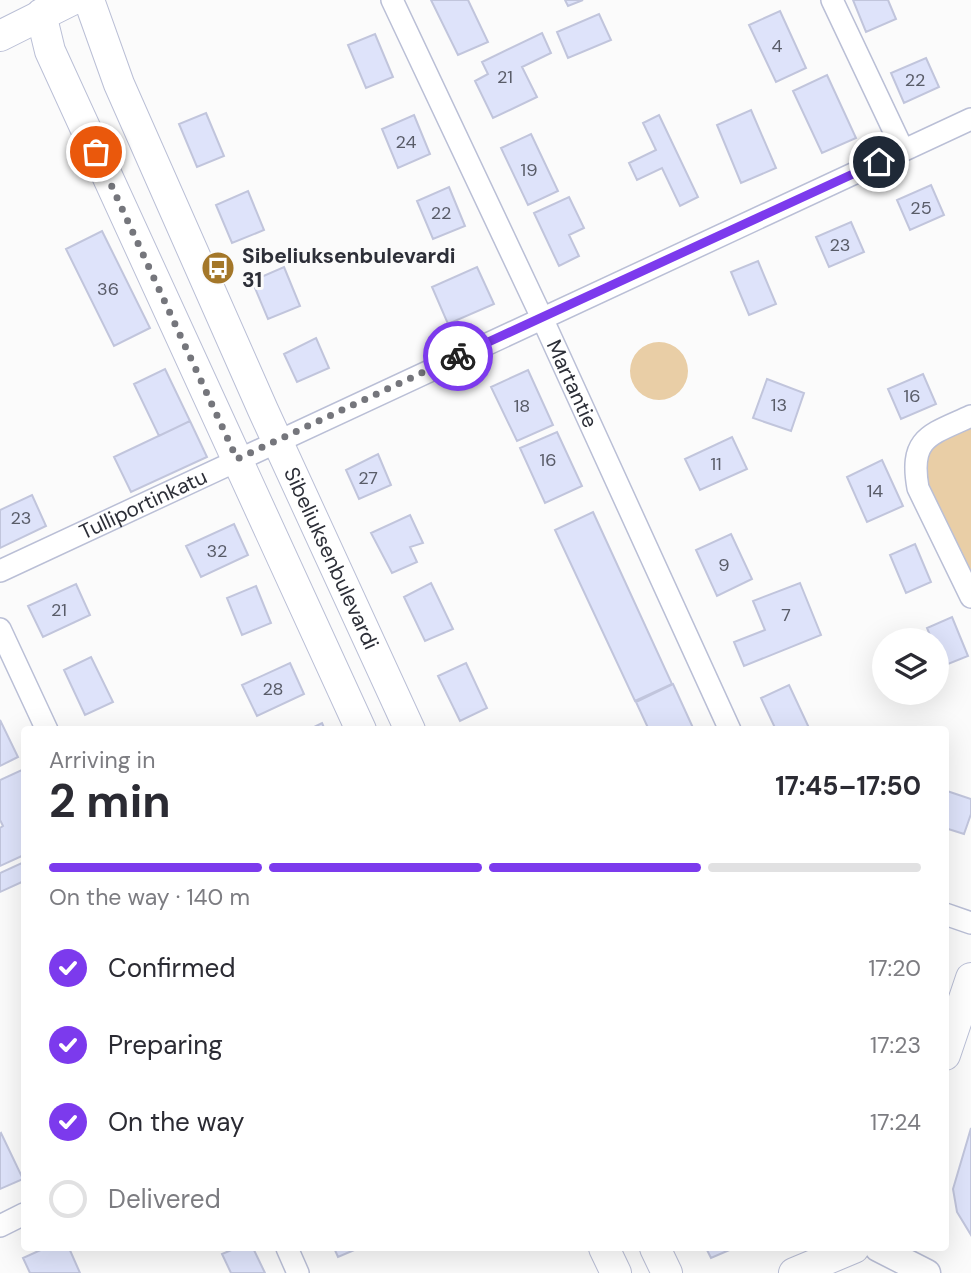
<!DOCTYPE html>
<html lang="en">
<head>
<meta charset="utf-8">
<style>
  body { margin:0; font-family:"DM Sans",sans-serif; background:#f7f7f7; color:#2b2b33; height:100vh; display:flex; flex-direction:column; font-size:26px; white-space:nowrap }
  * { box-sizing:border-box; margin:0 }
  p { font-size:23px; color:#7c7c81 }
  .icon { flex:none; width:38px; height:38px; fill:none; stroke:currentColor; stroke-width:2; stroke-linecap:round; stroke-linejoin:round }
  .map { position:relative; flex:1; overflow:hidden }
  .side { position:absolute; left:21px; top:726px; width:928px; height:525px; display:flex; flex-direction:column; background:#fff; border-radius:7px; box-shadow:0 7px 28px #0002 }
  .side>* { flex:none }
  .buttons { position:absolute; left:872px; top:628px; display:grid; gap:14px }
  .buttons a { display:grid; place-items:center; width:77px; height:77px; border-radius:50%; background:#fff; box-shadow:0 7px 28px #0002; font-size:35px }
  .pin { position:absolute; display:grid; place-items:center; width:60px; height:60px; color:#fff; margin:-30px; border:4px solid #fff; border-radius:50%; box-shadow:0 2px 7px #0007 }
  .courier { position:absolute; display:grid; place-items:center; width:70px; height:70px; margin:-35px; border:5px solid #7c3aed; border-radius:50%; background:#fff; color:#222; box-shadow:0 2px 9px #0007 }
  .headline em { font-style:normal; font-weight:700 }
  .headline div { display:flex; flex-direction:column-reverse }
  .headline { display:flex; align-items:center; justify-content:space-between; height:119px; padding:0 28px }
  h1 { font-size:46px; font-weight:700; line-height:52px }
  .bar { display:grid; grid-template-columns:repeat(4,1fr); gap:10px 7px; align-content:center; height:84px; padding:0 28px }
  .bar i { height:9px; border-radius:5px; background:#e1e1e2 }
  .bar .on { background:#7c3aed }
  .bar p { grid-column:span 4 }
  ol { padding:0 28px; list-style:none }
  li { display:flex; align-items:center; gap:21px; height:77px }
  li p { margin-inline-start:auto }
  li .icon { padding:7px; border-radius:50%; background:#7c3aed; color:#fff; stroke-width:4 }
  li:last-child { color:#7c7c81 }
  li i { width:38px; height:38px; border:4px solid #e1e1e2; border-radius:50% }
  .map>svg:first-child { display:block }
  .green { fill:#e9cea6 }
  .building { fill:#dee3fa; stroke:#c1c5dc; stroke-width:2 }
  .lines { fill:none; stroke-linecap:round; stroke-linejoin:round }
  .minor-casing { stroke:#babfd6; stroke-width:24 }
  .tertiary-casing { stroke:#babfd6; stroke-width:29 }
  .secondary-casing { stroke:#babfd6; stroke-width:32 }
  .minor { stroke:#fff; stroke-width:21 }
  .tertiary { stroke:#fff; stroke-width:26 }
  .secondary { stroke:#fff; stroke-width:30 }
  .done { stroke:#75767c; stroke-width:7; stroke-dasharray:0 12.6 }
  .route { stroke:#7c3aed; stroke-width:9 }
  .labels { text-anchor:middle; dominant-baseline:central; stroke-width:6; stroke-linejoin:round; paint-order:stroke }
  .number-label { font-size:18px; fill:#595c68 }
  .poi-label { font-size:21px; font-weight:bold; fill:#2d2f38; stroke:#fbfbfb; text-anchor:start }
  .street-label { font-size:21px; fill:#2d2f38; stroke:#fbfbfb }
</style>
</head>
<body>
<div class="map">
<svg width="971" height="1273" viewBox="0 0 971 1273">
  <rect width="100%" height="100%" fill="#fbfbfb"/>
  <!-- green -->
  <path class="green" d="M630 371a29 29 0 1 1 58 0a29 29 0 1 1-58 0Z
    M971,425V576C960,553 915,476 925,454C933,438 956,432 971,425Z"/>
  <!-- building -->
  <path class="building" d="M431,0H468L488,42L458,55Z
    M565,0H583L568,6Z
    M853,0H888L896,19L866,32Z
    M780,11L806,68L776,82L749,25Z
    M599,14L611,40L568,58L557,32Z
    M542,33L551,53L522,67L537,97L493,118L475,81L488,74L482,62Z
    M375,34L393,77L366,88L348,45Z
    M926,58L939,87L904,103L891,73Z
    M827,75L856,138L822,153L793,91Z
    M751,110L776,168L741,183L717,125Z
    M206,113L224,156L197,167L179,124Z
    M414,115L430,154L398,168L382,129Z
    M659,115L698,197L680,206L662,168L637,180L629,163L656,150L643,123Z
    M531,134L558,191L528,205L501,148Z
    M931,185L944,215L910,230L897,200Z
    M449,187L465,226L433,239L417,201Z
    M248,191L264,230L232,243L216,205Z
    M569,197L584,228L569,235L579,256L559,266L534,213Z
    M851,222L864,252L829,267L816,237Z
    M102,231L150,328L114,346L66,249Z
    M758,261L776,304L749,315L731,272Z
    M284,267L300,306L268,319L252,281Z
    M477,267L494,304L448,324L432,287Z
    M316,338L329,368L297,382L284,354Z
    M165,369L190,421L159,436L134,384Z
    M528,370L553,425L517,441L491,387Z
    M923,374L936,404L901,419L888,389Z
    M767,379L804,393L791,431L753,418Z
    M190,421L207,457L131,492L114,457Z
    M557,432L582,486L545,503L520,448Z
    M732,437L747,469L700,490L685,459Z
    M378,454L391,485L359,499L346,470Z
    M882,460L903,506L867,522L847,477Z
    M32,495L46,526L0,548V510Z
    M593,512L672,684L635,701L555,530Z
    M410,515L423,543L410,547L417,562L392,573L371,533Z
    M234,524L248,555L201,577L186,546Z
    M731,534L752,579L717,596L696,550Z
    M915,544L931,582L906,593L890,555Z
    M431,583L453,629L425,641L404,597Z
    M800,583L821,635L744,666L734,642L765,630L753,601Z
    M76,584L90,615L43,637L28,606Z
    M256,586L271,623L242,635L227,598Z
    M952,617L968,656L943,666L936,650V640H932L927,628Z
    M91,657L113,702L85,715L64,670Z
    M290,663L304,694L257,716L242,685Z
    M466,663L487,708L460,721L438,676Z
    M673,684L694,730H649L636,702Z
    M789,685L810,730H776L761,698Z
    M0,720L18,757L0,766Z
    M322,723L325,730H308Z
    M24,769V855L0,866V828L3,826L0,820V780Z
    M947,791L971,799V814L964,834L945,828Z
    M24,862V881L0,892V873Z
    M971,1128V1235L957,1212L953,1189Z
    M1,1133L23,1179L0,1189V1134Z
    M45,1248H69L80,1273H30L23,1258Z
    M236,1248H253L265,1273H231L222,1254Z
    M334,1248H359L338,1257Z
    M706,1248H734L711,1258Z"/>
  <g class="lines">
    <defs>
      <g id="minor">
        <path id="s1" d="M392,0L542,318L730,730"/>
        <path d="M832,0L903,150"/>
        <path d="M971,416C930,435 909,437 918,488L971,597"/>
        <path id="s2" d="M0,571L971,119"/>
        <path d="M0,629L47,730"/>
        <path d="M945,914L971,923"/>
        <path d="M0,1226L24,1214"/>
        <path d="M287,1248L298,1273"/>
      </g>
      <path id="tertiary" d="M878,1248L927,1273"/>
      <g id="secondary">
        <path id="s3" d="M89,0L119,84L263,410L410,730"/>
        <path d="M41,14L50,51L361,730"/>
        <path d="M0,36L72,0"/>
        <path d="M945,1055L971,978"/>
        <path d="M604,1248L616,1273"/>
        <path d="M655,1248L667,1273"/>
        <path d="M794,1273L854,1248"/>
      </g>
    </defs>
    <!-- minor casing -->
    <use href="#minor" class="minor-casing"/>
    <!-- tertiary casing -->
    <use href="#tertiary" class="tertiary-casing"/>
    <!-- secondary casing -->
    <use href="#secondary" class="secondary-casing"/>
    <!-- minor -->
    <use href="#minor" class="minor"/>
    <!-- tertiary -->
    <use href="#tertiary" class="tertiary"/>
    <!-- secondary -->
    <use href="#secondary" class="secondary"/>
  </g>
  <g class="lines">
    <!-- done -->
    <path class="done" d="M96,152L237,459L458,356"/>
    <!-- route -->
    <path class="route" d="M458,356L879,162"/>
  </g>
  <!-- icons -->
  <defs>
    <symbol id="bus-disc" viewBox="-11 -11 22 22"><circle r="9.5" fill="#a47729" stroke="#fbfbfb"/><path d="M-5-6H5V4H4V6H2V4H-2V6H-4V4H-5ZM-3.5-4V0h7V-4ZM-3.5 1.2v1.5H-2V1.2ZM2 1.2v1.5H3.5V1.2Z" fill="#fff"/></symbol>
  </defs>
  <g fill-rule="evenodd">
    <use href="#bus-disc" x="199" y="249" width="38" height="38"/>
  </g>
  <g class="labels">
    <!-- number labels -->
    <g class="number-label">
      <text x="777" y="46">4</text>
      <text x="505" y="77">21</text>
      <text x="915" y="80">22</text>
      <text x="406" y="142">24</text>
      <text x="529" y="170">19</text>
      <text x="921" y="208">25</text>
      <text x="441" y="213">22</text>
      <text x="840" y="245">23</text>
      <text x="108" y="289">36</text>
      <text x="912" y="396">16</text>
      <text x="779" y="405">13</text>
      <text x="522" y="406">18</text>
      <text x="548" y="460">16</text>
      <text x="716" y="464">11</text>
      <text x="368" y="478">27</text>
      <text x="875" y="491">14</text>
      <text x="21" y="518">23</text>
      <text x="217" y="551">32</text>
      <text x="724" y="565">9</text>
      <text x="59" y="610">21</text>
      <text x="786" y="615">7</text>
      <text x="273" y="689">28</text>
    </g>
    <!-- poi labels -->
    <g class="poi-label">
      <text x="242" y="256">Sibeliuksenbulevardi<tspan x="242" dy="24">31</tspan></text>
    </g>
    <!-- street labels -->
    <g class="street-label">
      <text stroke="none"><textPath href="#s1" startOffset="424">Martantie</textPath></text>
      <text stroke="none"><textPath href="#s2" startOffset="158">Tulliportinkatu</textPath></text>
      <text stroke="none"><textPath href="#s3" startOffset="609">Sibeliuksenbulevardi</textPath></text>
    </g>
  </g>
</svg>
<div class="buttons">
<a><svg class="icon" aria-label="layers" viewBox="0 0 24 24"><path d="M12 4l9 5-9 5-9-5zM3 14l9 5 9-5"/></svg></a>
</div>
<div class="pin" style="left:96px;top:152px;background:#ea580c"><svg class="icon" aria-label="bag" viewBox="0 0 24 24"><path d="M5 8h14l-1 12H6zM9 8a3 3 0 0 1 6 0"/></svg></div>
<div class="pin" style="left:879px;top:162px;background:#1f2937"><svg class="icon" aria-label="home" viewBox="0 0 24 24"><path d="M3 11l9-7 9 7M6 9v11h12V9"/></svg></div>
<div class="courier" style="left:458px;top:356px"><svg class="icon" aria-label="bike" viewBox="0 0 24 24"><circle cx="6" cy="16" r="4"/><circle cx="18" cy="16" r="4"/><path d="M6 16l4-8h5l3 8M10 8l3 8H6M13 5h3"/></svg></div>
<section class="side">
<div class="headline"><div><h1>2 min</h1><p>Arriving in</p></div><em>17:45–17:50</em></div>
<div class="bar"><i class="on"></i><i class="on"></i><i class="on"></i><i></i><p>On the way · 140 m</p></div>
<ol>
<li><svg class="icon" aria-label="check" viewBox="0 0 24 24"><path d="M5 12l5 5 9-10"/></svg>Confirmed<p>17:20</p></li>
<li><svg class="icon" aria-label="check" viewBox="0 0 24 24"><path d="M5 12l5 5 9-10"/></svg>Preparing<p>17:23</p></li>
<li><svg class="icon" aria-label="check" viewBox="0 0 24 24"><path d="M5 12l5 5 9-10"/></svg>On the way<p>17:24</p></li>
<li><i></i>Delivered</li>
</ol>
</section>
</div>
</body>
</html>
